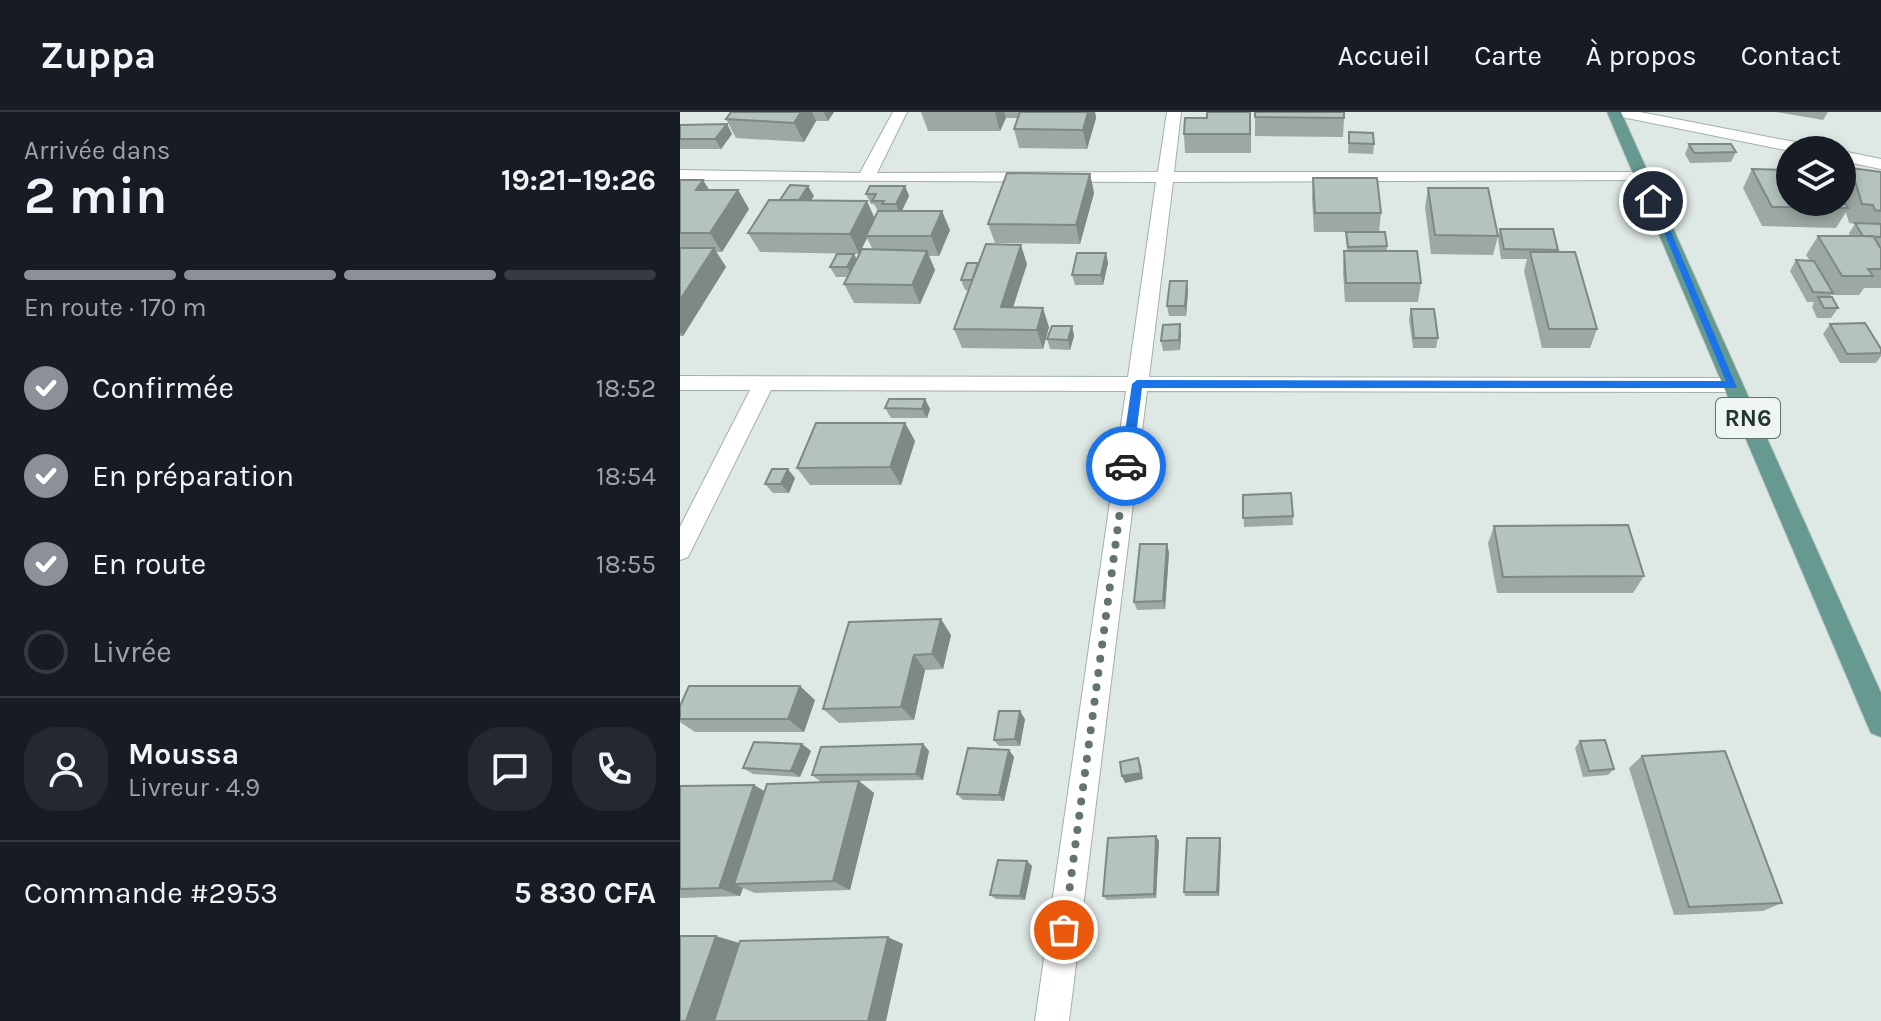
<!DOCTYPE html>
<html lang="fr">
<head>
<meta charset="utf-8">
<style>
  body { margin:0; font-family:Karla,sans-serif; background:#242831; color:#f1f3f6; height:100vh; display:flex; flex-direction:column; font-size:30px; white-space:nowrap }
  * { box-sizing:border-box; margin:0 }
  p { font-size:26px; color:#9ea1a6 }
  .icon { flex:none; width:44px; height:44px; fill:none; stroke:currentColor; stroke-width:2; stroke-linecap:round; stroke-linejoin:round }
  .map { position:relative; flex:1; overflow:hidden }
  .drawer { display:flex; flex-direction:column; background:#171b24; width:680px }
  .drawer>* { flex:none }
  .tools { position:absolute; left:1096px; top:24px; display:grid; gap:16px }
  .tools a { display:grid; place-items:center; width:80px; height:80px; border-radius:50%; background:#171b24; box-shadow:0 4px 12px #0003; font-size:40px }
  .pin { position:absolute; display:grid; place-items:center; width:68px; height:68px; color:#fff; margin:-34px; border:4px solid #fff; border-radius:50%; box-shadow:0 2px 8px #0007 }
  .courier { position:absolute; display:grid; place-items:center; width:80px; height:80px; margin:-40px; border:6px solid #1a73e8; border-radius:50%; background:#fff; color:#222; box-shadow:0 2px 10px #0007 }
  .headline em { font-style:normal; font-weight:700 }
  .headline div { display:flex; flex-direction:column-reverse }
  .headline { display:flex; align-items:center; justify-content:space-between; height:136px; padding:0 24px }
  h1 { font-size:52px; font-weight:700; line-height:60px }
  .bar { display:grid; grid-template-columns:repeat(4,1fr); gap:12px 8px; align-content:center; height:96px; padding:0 24px }
  .bar i { height:10px; border-radius:6px; background:#363941 }
  .bar .on { background:#8c9099 }
  .bar p { grid-column:span 4 }
  .line { display:flex; align-items:center; gap:20px; padding:0 24px; border-top:2px solid #363941 }
  .line div { flex:1 }
  .round { display:grid; place-items:center; flex:none; width:84px; height:84px; border-radius:32px; background:#242831 }
  ol { padding:0 24px; list-style:none }
  li { display:flex; align-items:center; gap:24px; height:88px }
  li p { margin-inline-start:auto }
  li .icon { padding:8px; border-radius:50%; background:#8c9099; color:#fff; stroke-width:4 }
  li:last-child { color:#9ea1a6 }
  li i { width:44px; height:44px; border:4px solid #363941; border-radius:50% }
  header { display:flex; align-items:center; gap:48px; box-sizing:border-box; height:112px; padding:0 40px; background:#171b24; border-bottom:2px solid #363941 }
  header strong { font-size:38px }
  nav { display:flex; gap:44px; margin-inline-start:auto; font-size:28px }
  main { display:flex; flex:1; min-height:0 }
  .map>svg:first-child { display:block }
  .lines { fill:none; stroke-linecap:round; stroke-linejoin:round }
  .minor-casing { stroke:#a2afab; stroke-width:2 }
  .major-casing { stroke:#bcc3c2; stroke-width:2 }
  .minor { fill:#fff; fill-rule:evenodd }
  .major { fill:#669a90; fill-rule:evenodd }
  .wall { fill:#9ba8a3 }
  .shaded-wall { fill:#7e8885 }
  .building { fill:#b4c3be; stroke:#7e8885; stroke-width:2 }
  .route { fill:#1a73e8 }
  .done { stroke:#637470; stroke-width:8; stroke-dasharray:0 14.4 }
  .labels { text-anchor:middle; dominant-baseline:central; stroke-width:8; stroke-linejoin:round; paint-order:stroke }
  .shield { fill:#eef5f2; stroke:#5e6f6c; stroke-width:2 }
  .shield-label { font-size:24px; font-weight:bold; fill:#213632 }
</style>
</head>
<body>
<header>
<strong>Zuppa</strong>
<nav><a>Accueil</a><a>Carte</a><a>À propos</a><a>Contact</a></nav>
</header>
<main>
<section class="drawer">
<div class="headline"><div><h1>2 min</h1><p>Arrivée dans</p></div><em>19:21–19:26</em></div>
<div class="bar"><i class="on"></i><i class="on"></i><i class="on"></i><i></i><p>En route · 170 m</p></div>
<ol>
<li><svg class="icon" aria-label="check" viewBox="0 0 24 24"><path d="M5 12l5 5 9-10"/></svg>Confirmée<p>18:52</p></li>
<li><svg class="icon" aria-label="check" viewBox="0 0 24 24"><path d="M5 12l5 5 9-10"/></svg>En préparation<p>18:54</p></li>
<li><svg class="icon" aria-label="check" viewBox="0 0 24 24"><path d="M5 12l5 5 9-10"/></svg>En route<p>18:55</p></li>
<li><i></i>Livrée</li>
</ol>
<div class="line" style="height:144px"><a class="round"><svg class="icon" aria-label="person" viewBox="0 0 24 24"><circle cx="12" cy="8" r="4"/><path d="M4 21q1-7 8-7t8 7"/></svg></a><div><b>Moussa</b><p>Livreur · 4.9</p></div><a class="round"><svg class="icon" aria-label="chat" viewBox="0 0 24 24"><path d="M4 5h16v11H9l-5 4z"/></svg></a><a class="round"><svg class="icon" aria-label="phone" viewBox="0 0 24 24"><path d="M5 4h4l2 5-3 2q2 4 5 5l2-3 5 2v4C11 20 4 13 5 4z"/></svg></a></div>
<div class="line" style="height:104px"><div>Commande #2953</div><b>5 830 CFA</b></div>
</section>
<div class="map">
<svg width="1201" height="909" viewBox="0 0 1201 909">
  <rect width="100%" height="100%" fill="#dee8e4"/>
  <g class="lines">
    <defs>
      <path id="minor" d="M213,0H227L197,61L478,60L487,0H501L494,60H968L970,63L962,68L493,70L469,265L1053,266L1063,273L1053,280L467,279L389,909H355L446,279L91,278L8,445L0,448V415L70,278H0V264L448,265L476,70L0,68V58L180,61Z
        M930,0H960L1130,33L1138,38L1110,39L937,4Z
        M1162,39L1201,47V57L1162,49Z"/>
      <path id="major" d="M927,0H941L1201,581V625L1191,621L1187,612Z"/>
    </defs>
    <!-- minor casing -->
    <use href="#minor" class="minor-casing"/>
    <!-- major casing -->
    <use href="#major" class="major-casing"/>
    <!-- minor -->
    <use href="#minor" class="minor"/>
    <!-- major -->
    <use href="#major" class="major"/>
  </g>
  <!-- wall -->
  <path class="wall" d="M51,0H154L148,9H136L124,30L56,26L46,7Z
    M241,0H415L416,6L407,37L339,36L334,17L338,6H326L320,19H248Z
    M527,0H571V41H505L504,22L527,6Z
    M1096,0H1148L1143,8Z
    M575,5L664,6L663,25L575,24Z
    M47,12L52,22L41,37H0V13Z
    M669,20L694,32L693,42L668,41Z
    M1009,32L1056,40L1051,50L1010,51L1005,42Z
    M1171,56L1201,60V176H1184L1179,183H1151L1150,185L1158,196L1151,206H1137L1132,195L1134,190H1127L1110,159L1116,148L1130,149L1126,143L1138,124H1170L1169,121L1175,112L1169,111L1166,100L1156,116L1082,114L1063,76L1072,57L1163,88L1162,71Z
    M410,62L414,81L400,132L315,131L308,112Z
    M633,66L701,101L699,120L707,134V139L741,171L738,190H665L663,159L664,139H667L666,120H634L632,86Z
    M0,68L29,78H58L69,97L42,140H36L46,155L3,224H0Z
    M225,74L229,84L222,99L270,118L259,144H249L255,158L240,192L174,191L164,172L168,165H156L150,155L174,142L177,148L193,138L187,126L179,142L80,140L68,121L100,88L134,84L130,89L195,106L198,99L194,92H191L186,82Z
    M748,76L818,124L813,143L751,142L745,95Z
    M820,117L878,138V140L917,217L910,236H862L844,159L847,147H821L818,127Z
    M426,141L428,151L423,173H395L392,163Z
    M347,152L333,195L369,215L363,237L282,236L274,217L288,178H285L281,168Z
    M507,169L508,179L506,204H489L487,194Z
    M731,197L758,226L756,236H733L729,207Z
    M1150,212L1201,237V244L1196,251H1160L1143,222Z
    M392,214L394,224L390,238L370,237L367,227Z
    M501,222L500,238L483,239L481,229Z
    M245,287L250,297L247,306H211L205,296Z
    M225,311L235,329L221,373H130L117,356Z
    M115,366L109,381H93L85,372Z
    M563,383L613,404V413L564,415Z
    M814,414L964,464L953,481H817L808,431Z
    M487,432L489,441L485,497L457,498L454,490Z
    M169,510L271,523L263,557L245,558L234,608L159,611L143,597Z
    M135,588L124,620H15L0,610V594Z
    M345,607L340,634H319L314,628Z
    M900,629L934,657L928,663L903,665L895,636Z
    M122,632L131,639L120,665L73,662L63,656Z
    M243,632L249,639L243,668L179,669L194,681L170,778L75,781L63,776L60,784L0,786V674L84,679L141,670L132,663Z
    M329,638L334,645L324,689L283,688L277,682Z
    M962,644L1102,791L1083,799L994,803L949,656Z
    M479,729L476,786L427,788L423,784Z
    M541,731L539,784H505L504,780Z
    M347,749L352,754L345,788L316,787L310,783Z"/>
  <!-- shaded-wall -->
  <path class="shaded-wall" d="M121,0H132L136,9L124,30L114,11Z
    M144,0H154L148,9Z
    M315,0H324L326,6L320,19Z
    M408,0H415L416,6L407,37L403,18Z
    M47,12L52,22L41,37L35,27Z
    M410,62L414,81L400,132L396,113Z
    M23,68L35,87L16,78Z
    M128,74L134,84L122,102L116,92Z
    M225,74L229,84L220,102L216,92Z
    M58,78L69,97L42,140L30,121Z
    M187,89L196,109L186,124L187,126L179,142L170,122Z
    M262,99L270,118L259,144L251,124Z
    M341,133L347,152L327,214L321,195Z
    M34,136L46,155L3,224L0,220V188Z
    M247,139L255,158L240,192L232,173Z
    M426,141L428,151L423,173L421,163Z
    M174,142L179,152L173,165L167,155Z
    M507,169L508,179L506,204L505,194Z
    M363,196L369,215L363,237L357,218Z
    M500,212L501,222L500,238L499,228Z
    M392,214L394,224L390,238L388,228Z
    M245,287L250,297L247,306L242,297Z
    M225,311L235,329L221,373L210,355Z
    M108,357L115,366L109,381L101,372Z
    M487,432L489,441L485,497L483,489Z
    M261,507L271,523L263,557L252,542Z
    M234,543L245,558L234,608L221,595Z
    M120,574L135,588L124,620L108,607Z
    M340,599L345,607L340,634L335,627Z
    M122,632L131,639L120,665L111,659Z
    M243,632L249,639L243,668L236,662Z
    M329,638L334,645L324,689L319,683Z
    M458,646L461,653L463,667L445,671L442,664Z
    M179,669L194,681L170,778L153,769Z
    M74,673L93,684L54,772L63,776L60,784L39,776Z
    M476,724L479,729L476,786L474,782Z
    M540,726L541,731L539,784L537,780Z
    M347,749L352,754L345,788L340,784Z
    M36,824L66,833L41,909H6Z
    M208,825L223,832L206,909H188Z"/>
  <!-- building -->
  <path class="building" d="M51,0H121L114,11L46,7Z
    M340,0H408L403,18L334,17Z
    M527,0H570V22H504L505,6H527Z
    M575,0H664V6L575,5Z
    M47,12L35,27H0V13Z
    M669,20L693,21L694,32L669,31Z
    M1009,32H1051L1056,40L1014,41Z
    M1171,56L1201,60V99L1195,98L1193,93L1182,92Z
    M1072,57L1110,58V90H1162V86L1168,96L1092,95Z
    M327,61L410,62L396,113L308,112Z
    M633,66H697L701,101H635Z
    M0,68H23L16,78H58L30,121H0Z
    M110,73L128,74L119,88H100Z
    M190,74H225L216,92H202L204,89H192L196,82H186Z
    M748,76H808L818,124L755,123Z
    M89,88L187,89L170,122L68,121Z
    M198,99H262L251,124H186Z
    M1175,111L1201,112V125L1183,124Z
    M820,117H873L878,138L824,137Z
    M666,120H705L707,134L668,135Z
    M1138,124H1193L1201,137V157H1188L1193,164H1162Z
    M306,132L341,133L321,195L363,196L357,218L274,217Z
    M0,136H34L0,188Z
    M182,137L247,139L232,173L164,172Z
    M664,139H737L741,171H666Z
    M850,140H895L917,217H869Z
    M397,141H426L421,163H392Z
    M157,142H174L167,155H150Z
    M1116,148L1134,149L1153,181L1133,180Z
    M287,151H298L292,168H281Z
    M490,169H507L505,194H487Z
    M1138,185H1152L1158,196H1144Z
    M731,197H754L758,226H734Z
    M1185,211L1201,237V241L1167,242L1150,212Z
    M500,212L499,228L481,229L483,213Z
    M372,214H392L388,228L367,227Z
    M209,287H245L242,297L205,296Z
    M136,311H225L210,355L117,356Z
    M92,357H108L101,372H85Z
    M611,381L613,404L563,406V383Z
    M948,413L964,464L823,465L814,414Z
    M460,432H487L483,489L454,490Z
    M261,507L252,542L234,543L221,595L143,597L169,510Z
    M9,574H120L108,607H0V594Z
    M319,599H340L335,627L314,628Z
    M925,628L934,657L909,659L900,629Z
    M74,630L122,632L111,659L63,656Z
    M243,632L236,662L132,663L141,635Z
    M288,636L329,638L319,683L277,682Z
    M1045,639L1102,791L1009,795L962,644Z
    M458,646L461,661L442,664L440,650Z
    M179,669L153,769L54,772L87,672Z
    M74,673L39,776L0,777V674Z
    M476,724L474,782L423,784L428,726Z
    M507,726H540L537,780H504Z
    M318,748L347,749L340,784L310,783Z
    M0,824H36L6,909H0Z
    M208,825L188,909H34L60,829Z"/>
  <!-- route -->
  <path class="route" d="M970,87L978,89L1057,276H462L452,354L446,359L440,354L452,272L457,268L1046,269Z"/>
  <g class="lines">
    <!-- done -->
    <path class="done" d="M384,818L446,354"/>
  </g>
  <g class="labels">
    <!-- shield labels -->
    <rect class="shield" x="1036" y="286" width="64" height="40" rx="6"/>
    <g class="shield-label">
      <text x="1068" y="306">RN6</text>
    </g>
  </g>
</svg>
<div class="tools">
<a><svg class="icon" aria-label="layers" viewBox="0 0 24 24"><path d="M12 4l9 5-9 5-9-5zM3 14l9 5 9-5"/></svg></a>
</div>
<div class="pin" style="left:384px;top:818px;background:#ea580c"><svg class="icon" aria-label="bag" viewBox="0 0 24 24"><path d="M5 8h14l-1 12H6zM9 8a3 3 0 0 1 6 0"/></svg></div>
<div class="pin" style="left:973px;top:89px;background:#1f2937"><svg class="icon" aria-label="home" viewBox="0 0 24 24"><path d="M3 11l9-7 9 7M6 9v11h12V9"/></svg></div>
<div class="courier" style="left:446px;top:354px"><svg class="icon" aria-label="car" viewBox="0 0 24 24"><path d="M5 17H2v-5l4-1 3-4h7l3 4 3 1v5h-3M9 17h6M6 11h13"/><circle cx="7" cy="17" r="2"/><circle cx="17" cy="17" r="2"/></svg></div>
</div>
</main>
</body>
</html>
